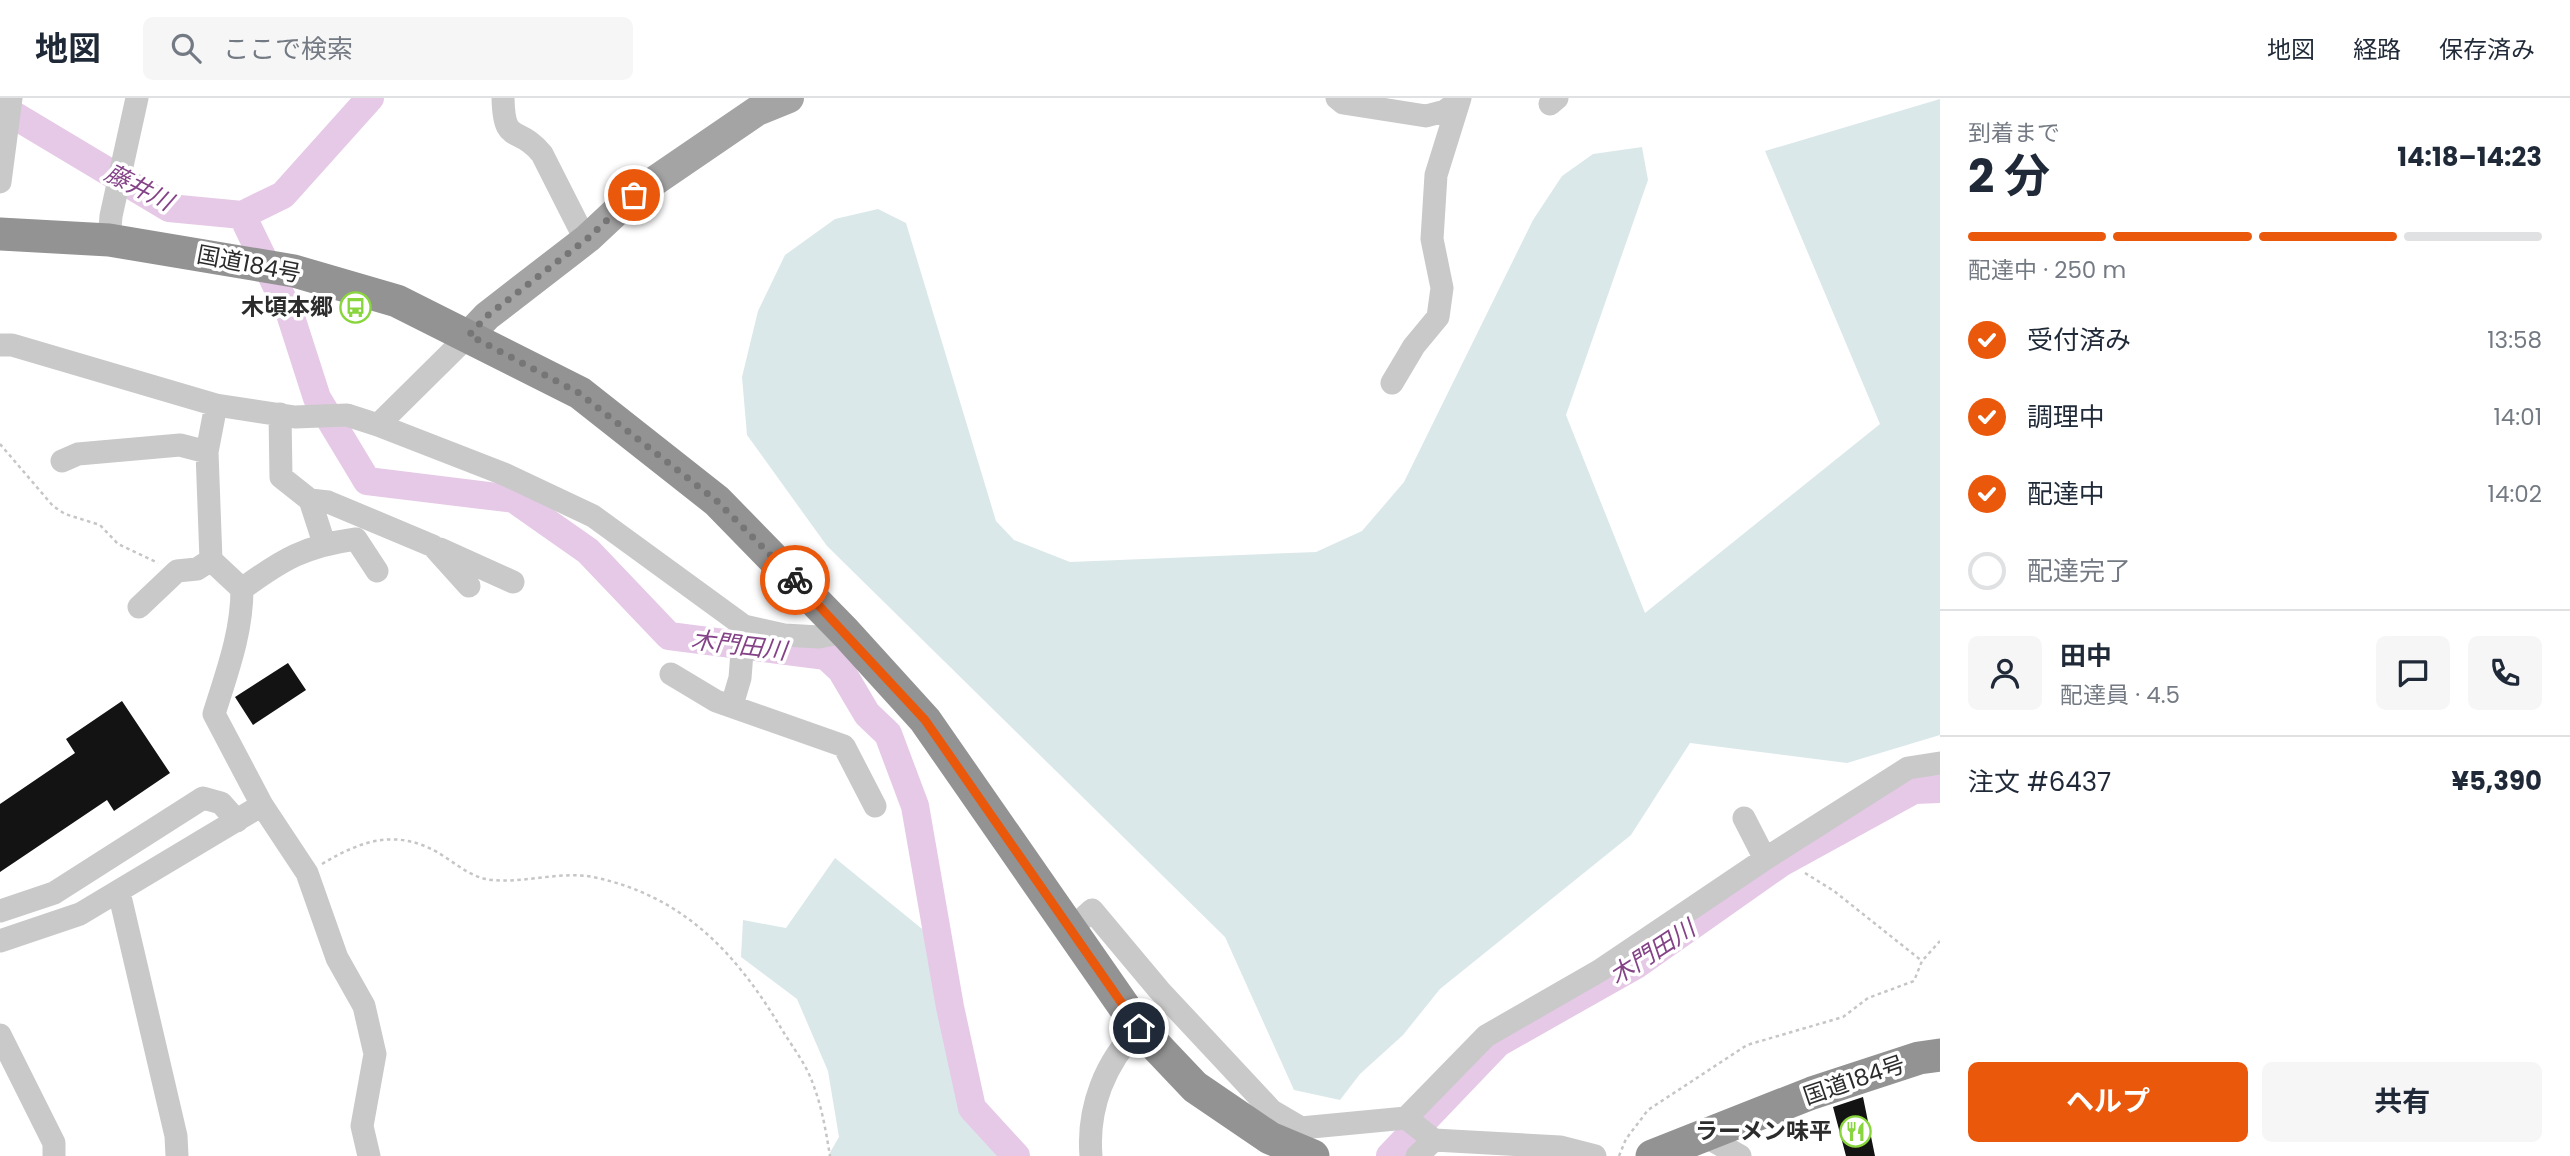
<!DOCTYPE html>
<html lang="ja">
<head>
<meta charset="utf-8">
<style>
  body { margin:0; font-family:Poppins,"Noto Sans JP",sans-serif; background:#f6f6f7; color:#1f2937; height:100vh; display:flex; flex-direction:column; font-size:26px; white-space:nowrap }
  * { box-sizing:border-box; margin:0 }
  p { font-size:23px; color:#747a83 }
  .icon { flex:none; width:38px; height:38px; fill:none; stroke:currentColor; stroke-width:2; stroke-linecap:round; stroke-linejoin:round }
  .map { position:relative; flex:1; overflow:hidden }
  .panel { display:flex; flex-direction:column; background:#fff; width:630px }
  .panel>* { flex:none }
  .pin { position:absolute; display:grid; place-items:center; width:60px; height:60px; color:#fff; margin:-30px; border:4px solid #fff; border-radius:50%; box-shadow:0 2px 7px #0007 }
  .courier { position:absolute; display:grid; place-items:center; width:70px; height:70px; margin:-35px; border:5px solid #ea580c; border-radius:50%; background:#fff; color:#222; box-shadow:0 2px 9px #0007 }
  .head em { font-style:normal; font-weight:700 }
  .head div { display:flex; flex-direction:column-reverse }
  .head { display:flex; align-items:center; justify-content:space-between; height:119px; padding:0 28px }
  h1 { font-size:46px; font-weight:700; line-height:52px }
  .bar { display:grid; grid-template-columns:repeat(4,1fr); gap:10px 7px; align-content:center; height:84px; padding:0 28px }
  .bar i { height:9px; border-radius:5px; background:#e0e1e3 }
  .bar .active { background:#ea580c }
  .bar p { grid-column:span 4 }
  .line { display:flex; align-items:center; gap:18px; padding:0 28px; border-top:2px solid #e0e1e3 }
  .line div { flex:1 }
  .round { display:grid; place-items:center; flex:none; width:74px; height:74px; border-radius:10px; background:#f6f6f7 }
  ol { padding:0 28px; list-style:none }
  li { display:flex; align-items:center; gap:21px; height:77px }
  li p { margin-inline-start:auto }
  li .icon { padding:7px; border-radius:50%; background:#ea580c; color:#fff; stroke-width:4 }
  li:last-child { color:#747a83 }
  li i { width:38px; height:38px; border:4px solid #e0e1e3; border-radius:50% }
  .button { display:flex; gap:14px; margin-top:auto; padding:14px 28px }
  .button a { flex:1; height:80px; border-radius:10px; background:#ea580c; color:#fff; font-size:28px; font-weight:700; line-height:80px; text-align:center }
  .button a+a { background:#f6f6f7; color:#1f2937 }
  header { display:flex; align-items:center; gap:42px; box-sizing:border-box; height:98px; padding:0 35px; background:#fff; border-bottom:2px solid #e0e1e3 }
  header strong { font-size:33px }
  nav { display:flex; gap:38px; margin-inline-start:auto; font-size:24px }
  .search { width:490px; height:63px; background:#f6f6f7; display:flex; align-items:center; gap:18px; box-sizing:border-box; padding:0 24px; border-radius:10px; color:#747a83; font-size:26px }
  main { display:flex; flex:1; min-height:0 }
  .map>svg:first-child { display:block }
  .green { fill:#dbe8e9 }
  .lines { fill:none; stroke-linecap:round; stroke-linejoin:round }
  .river { stroke:#e6c8e7; stroke-width:28 }
  .building { fill:#131313 }
  .path { stroke:#c6c6c6; stroke-width:2.5; stroke-dasharray:3.5 3.5; stroke-linecap:butt }
  .minor { stroke:#c9c9c9; stroke-width:23 }
  .major { stroke:#a4a4a4; stroke-width:30 }
  .highway { stroke:#939393; stroke-width:33 }
  .done { stroke:#767676; stroke-width:7; stroke-dasharray:0 12.6 }
  .route { stroke:#ea580c; stroke-width:9 }
  .labels { text-anchor:middle; dominant-baseline:central; stroke-width:7; stroke-linejoin:round; paint-order:stroke }
  .street-label { font-size:23px; fill:#2c2c2c; stroke:#fff }
  .poi-label { font-size:23px; font-weight:bold; fill:#2c2c2c; stroke:#fff; text-anchor:end }
  .water-label { font-size:24px; font-style:italic; fill:#844287; stroke:#fff }
</style>
</head>
<body>
<header>
<strong>地図</strong>
<div class="search"><svg class="icon" aria-label="search" viewBox="0 0 24 24"><circle cx="10" cy="10" r="6"/><path d="M15 15l6 6"/></svg>ここで検索</div>
<nav><a>地図</a><a>経路</a><a>保存済み</a></nav>
</header>
<main>
<div class="map">
<svg width="1940" height="1058" viewBox="0 0 1940 1058">
  <rect width="100%" height="100%" fill="#fff"/>
  <!-- green -->
  <path class="green" d="M1940,1V637L1847,665L1690,645L1631,737L1440,891L1403,937L1360,976L1340,1002L1294,992L1225,839L827,448L747,337L742,279L758,213L785,157L835,121L878,111L906,125L996,423L1014,442L1070,464L1316,454L1362,433L1404,384L1533,122L1562,78L1593,56L1642,49L1648,82L1566,317L1645,515L1880,326L1765,53Z
    M835,760L932,839L958,1008L1000,1058H828L839,1039L828,973L797,901L741,859L743,822L786,830Z"/>
  <g class="lines">
    <!-- river -->
    <path class="river" d="M0,13L12,16L169,110L242,117L283,97L370,0
      M242,117L290,216L317,300L367,383L514,401L588,453L669,538L826,558L841,572L867,616L888,636L915,708L950,909L972,1010L1016,1058
      M1390,1058L1498,945L1636,867L1781,765L1914,692L1940,691"/>
  </g>
  <!-- building -->
  <path class="building" d="M288,565L306,592L253,627L235,599Z
    M122,603L170,675L114,713L107,702L0,774V706L75,655L66,641Z
    M1863,999L1875,1058H1846L1833,1009Z"/>
  <g class="lines">
    <!-- path -->
    <path class="path" d="M0,346L53,408L65,416L100,427L118,446L158,465
      M322,766C365,740 401,730 445,759C460,769 475,781 493,782C526,785 560,773 593,779C685,798 738,857 784,935C794,951 807,968 813,986C822,1009 826,1034 830,1058
      M1805,775L1834,793L1922,863
      M1619,1058L1626,1041L1648,1012L1747,947L1843,919L1868,900L1914,883L1922,863L1940,843"/>
    <!-- minor -->
    <path class="minor" d="M503,0C504,49 518,26 542,56L581,133L588,140
      M1337,0L1343,5L1426,18L1445,13L1457,4
      M1550,6L1557,0
      M0,84L11,0
      M109,142L111,118L137,0
      M0,247H12L216,307L295,319L347,317L378,327L504,376L593,418L744,528L784,537L819,539L845,534
      M1392,285L1414,248L1438,219L1442,190L1432,141L1436,77L1460,0
      M216,307L207,354L211,462L242,491C242,535 227,574 214,616L262,707L307,775L337,860L364,908L375,956L362,1028L369,1058
      M280,316L281,379L310,402L324,445
      M378,327L469,237
      M62,363L78,356L180,347L207,354
      M310,402L328,404L433,448L469,488
      M440,451L513,484
      M242,491C283,461 305,448 356,441L377,473
      M139,509L177,473L197,471L211,462
      M671,576L716,603L844,648L875,708
      M732,607L740,580L744,528
      M1744,720L1765,761
      M119,794L176,1038L177,1058
      M0,813L54,795L203,700L221,705L237,723
      M1070,832L1092,812L1159,892L1272,1013L1301,1030L1406,1020L1434,1042L1560,1049L1595,1058
      M0,843L80,816L262,707
      M0,937L54,1045V1058
      M1406,1020L1486,938L1599,873L1765,761L1908,670L1940,665
      M1705,1038L1740,1058
      M1091,1058C1087,1010 1105,964 1139,930
      M1417,1058L1434,1042"/>
    <!-- major -->
    <path class="major" d="M469,237L487,218L588,140L634,97L757,13L789,0"/>
    <!-- highway -->
    <path class="highway" d="M0,136L109,142L294,173L397,203L580,295L717,403L845,534L925,622L1139,930L1195,989L1270,1040L1313,1058
      M1652,1058L1812,995L1919,960L1940,957"/>
  </g>
  <g class="lines">
    <!-- done -->
    <path class="done" d="M634,97L588,140L487,218L469,237L579,295L717,403L795,482"/>
    <!-- route -->
    <path class="route" d="M795,482L925,622L1139,930"/>
  </g>
  <!-- icons -->
  <defs>
    <symbol id="bus-ring" viewBox="-11 -11 22 22"><circle r="9.5" fill="#fff" stroke="#89d53d" stroke-width="1.5"/><path d="M-5-6H5V4H4V6H2V4H-2V6H-4V4H-5ZM-3.5-4V0h7V-4ZM-3.5 1.2v1.5H-2V1.2ZM2 1.2v1.5H3.5V1.2Z" fill="#89d53d"/></symbol>
    <symbol id="restaurant-ring" viewBox="-11 -11 22 22"><circle r="9.5" fill="#fff" stroke="#89d53d" stroke-width="1.5"/><path d="M-5-6h1v4h1v-4h1v4h1v-4h1v5L-1.5 .5V6h-2V.5L-5-1ZM5-6V6H3V1.5H1.5Q1.5-4 5-6Z" fill="#89d53d"/></symbol>
  </defs>
  <g fill-rule="evenodd">
    <use href="#bus-ring" x="338" y="192" width="35" height="35"/>
    <use href="#restaurant-ring" x="1838" y="1016" width="35" height="35"/>
  </g>
  <g class="labels">
    <!-- street labels -->
    <g class="street-label">
      <text transform="translate(249 166) rotate(11)">国道184号</text>
      <text transform="translate(1854 982) rotate(-19)">国道184号</text>
    </g>
    <!-- poi labels -->
    <g class="poi-label">
      <text x="333" y="209">木頃本郷</text>
      <text x="1832" y="1033">ラーメン味平</text>
    </g>
    <!-- water labels -->
    <g class="water-label">
      <text transform="translate(139 89) rotate(27)">藤井川</text>
      <text transform="translate(739 547) rotate(7)">木門田川</text>
      <text transform="translate(1652 854) rotate(-33)">木門田川</text>
    </g>
  </g>
</svg>
<div class="pin" style="left:634px;top:97px;background:#ea580c"><svg class="icon" aria-label="bag" viewBox="0 0 24 24"><path d="M5 8h14l-1 12H6zM9 8a3 3 0 0 1 6 0"/></svg></div>
<div class="pin" style="left:1139px;top:930px;background:#1f2937"><svg class="icon" aria-label="home" viewBox="0 0 24 24"><path d="M3 11l9-7 9 7M6 9v11h12V9"/></svg></div>
<div class="courier" style="left:795px;top:482px"><svg class="icon" aria-label="bike" viewBox="0 0 24 24"><circle cx="6" cy="16" r="4"/><circle cx="18" cy="16" r="4"/><path d="M6 16l4-8h5l3 8M10 8l3 8H6M13 5h3"/></svg></div>
</div>
<section class="panel">
<div class="head"><div><h1>2 分</h1><p>到着まで</p></div><em>14:18–14:23</em></div>
<div class="bar"><i class="active"></i><i class="active"></i><i class="active"></i><i></i><p>配達中 · 250 m</p></div>
<ol>
<li><svg class="icon" aria-label="check" viewBox="0 0 24 24"><path d="M5 12l5 5 9-10"/></svg>受付済み<p>13:58</p></li>
<li><svg class="icon" aria-label="check" viewBox="0 0 24 24"><path d="M5 12l5 5 9-10"/></svg>調理中<p>14:01</p></li>
<li><svg class="icon" aria-label="check" viewBox="0 0 24 24"><path d="M5 12l5 5 9-10"/></svg>配達中<p>14:02</p></li>
<li><i></i>配達完了</li>
</ol>
<div class="line" style="height:126px"><a class="round"><svg class="icon" aria-label="person" viewBox="0 0 24 24"><circle cx="12" cy="8" r="4"/><path d="M4 21q1-7 8-7t8 7"/></svg></a><div><b>田中</b><p>配達員 · 4.5</p></div><a class="round"><svg class="icon" aria-label="chat" viewBox="0 0 24 24"><path d="M4 5h16v11H9l-5 4z"/></svg></a><a class="round"><svg class="icon" aria-label="phone" viewBox="0 0 24 24"><path d="M5 4h4l2 5-3 2q2 4 5 5l2-3 5 2v4C11 20 4 13 5 4z"/></svg></a></div>
<div class="line" style="height:91px"><div>注文 #6437</div><b>¥5,390</b></div>
<div class="button"><a>ヘルプ</a><a>共有</a></div>
</section>
</main>
</body>
</html>
